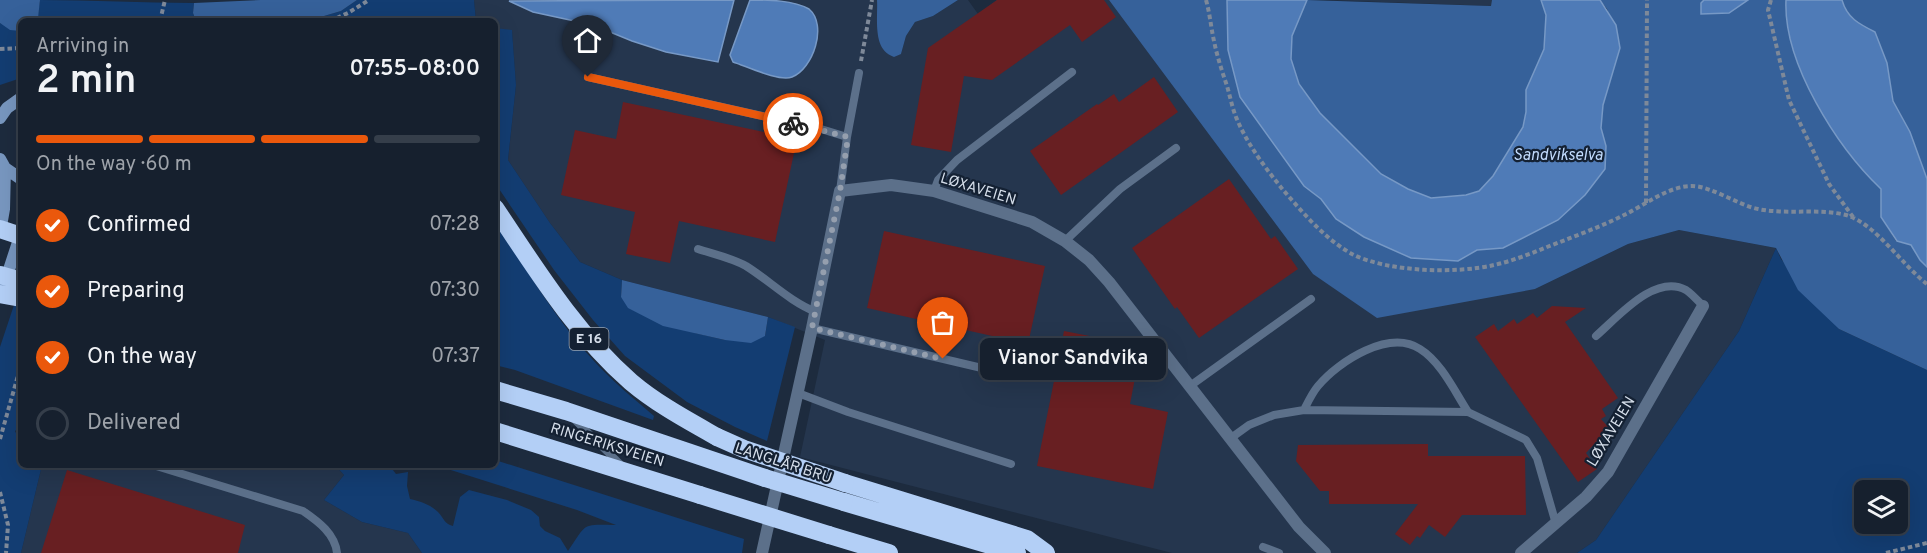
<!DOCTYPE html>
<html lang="en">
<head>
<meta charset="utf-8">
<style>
  body { margin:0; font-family:Overpass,sans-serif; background:#1f2836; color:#f1f3f6; height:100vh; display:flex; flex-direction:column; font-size:22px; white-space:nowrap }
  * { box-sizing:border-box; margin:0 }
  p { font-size:20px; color:#9ea3aa }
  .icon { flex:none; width:33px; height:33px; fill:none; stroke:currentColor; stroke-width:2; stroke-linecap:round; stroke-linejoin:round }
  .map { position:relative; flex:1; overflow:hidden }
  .side { position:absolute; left:18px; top:18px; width:480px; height:450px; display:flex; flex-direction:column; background:#16202e; border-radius:9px; box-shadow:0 6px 24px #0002,0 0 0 2px #353e4a }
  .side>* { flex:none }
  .fabs { position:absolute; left:1854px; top:480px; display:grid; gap:12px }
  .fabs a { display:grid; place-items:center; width:54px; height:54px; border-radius:9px; background:#16202e; box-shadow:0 6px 24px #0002,0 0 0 2px #353e4a; font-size:30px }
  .pin { position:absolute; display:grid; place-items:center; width:51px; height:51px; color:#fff; margin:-62px -26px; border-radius:50% 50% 50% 0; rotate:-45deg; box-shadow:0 0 6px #0007 }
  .pin .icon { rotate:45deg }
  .courier { position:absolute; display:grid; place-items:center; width:60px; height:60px; margin:-30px; border:4px solid #ea580c; border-radius:50%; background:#fff; color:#222; box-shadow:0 2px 8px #0007 }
  .bubble { position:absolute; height:42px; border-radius:9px; background:#16202e; box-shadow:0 6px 24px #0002,0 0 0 2px #353e4a; font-size:20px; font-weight:600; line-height:42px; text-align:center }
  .headline em { font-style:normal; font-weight:600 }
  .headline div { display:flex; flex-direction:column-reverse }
  .headline { display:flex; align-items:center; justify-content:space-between; height:102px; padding:0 18px }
  h1 { font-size:39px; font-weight:600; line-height:45px }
  .bar { display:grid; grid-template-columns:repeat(4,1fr); gap:9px 6px; align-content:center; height:72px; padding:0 18px }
  .bar i { height:8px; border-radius:4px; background:#353e4a }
  .bar .selected { background:#ea580c }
  .bar p { grid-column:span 4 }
  ol { padding:0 18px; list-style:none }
  li { display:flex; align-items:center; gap:18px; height:66px }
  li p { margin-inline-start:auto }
  li .icon { padding:6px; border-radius:50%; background:#ea580c; color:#fff; stroke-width:4 }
  li:last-child { color:#9ea3aa }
  li i { width:33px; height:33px; border:3px solid #353e4a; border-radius:50% }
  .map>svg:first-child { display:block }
  .built { fill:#25364e }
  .green { fill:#133d72; fill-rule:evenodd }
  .forest { fill:#36619a }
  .water { fill:#4f7bb7; stroke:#7799c6; stroke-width:1.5 }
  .building { fill:#681f22 }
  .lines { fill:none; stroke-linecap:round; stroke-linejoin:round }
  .path { stroke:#7e8999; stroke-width:4; stroke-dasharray:4.5 3; stroke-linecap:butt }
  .lane { stroke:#5c708a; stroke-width:8 }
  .street { stroke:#5c708a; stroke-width:12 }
  .secondary { stroke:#7897c0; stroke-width:12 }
  .highway { stroke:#b3cff6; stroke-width:18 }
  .highway-bridge { stroke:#b3cff6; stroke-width:18 }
  .done { stroke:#959fae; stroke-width:6; stroke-dasharray:0 10.8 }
  .route { stroke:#ea580c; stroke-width:8 }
  .labels { text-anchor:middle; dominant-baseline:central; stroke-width:4.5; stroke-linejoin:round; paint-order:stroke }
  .shield { fill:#142133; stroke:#9ba5b3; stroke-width:1.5 }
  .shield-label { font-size:14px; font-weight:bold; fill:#d5deea }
  .street-label { font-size:15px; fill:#d5deea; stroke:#142133 }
  .water-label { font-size:16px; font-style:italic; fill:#c1dafc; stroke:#142133 }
</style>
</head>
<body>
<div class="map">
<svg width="1927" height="553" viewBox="0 0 1927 553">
  <rect width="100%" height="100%" fill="#1d2b3e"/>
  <!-- built -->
  <path class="built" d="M474,0H877L878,35L901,54L906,36L915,22L933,16L958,0H968L978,14L997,0H1109L1120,14L1535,289L1628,244L1679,230L1776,248L1739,331L1596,540L1577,553H1172L800,457L825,340L768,317L622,280L580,262L550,223L508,160L516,85L512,31L495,28V21H476Z
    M1326,0H1492V6Z
    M42,465H64L89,470L91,465H335L344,475L324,500L362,522L408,533L422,553H21Z"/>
  <!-- green -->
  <path class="green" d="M40,0C91,0 143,3 194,3L193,13L196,21H37Z
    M357,0H474L476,21H307L341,11Z
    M0,23L21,31V78L0,85Z
    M495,28L512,30L516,85L508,160L550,223L580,262L622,280L621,297L695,333L725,340L765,336L768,317L795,327L767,441L735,427L687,402L625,356L593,320L554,270L495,183Z
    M495,221C526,268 555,319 593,360C612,381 633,398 654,416L653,420L515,370L495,365Z
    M1776,248L1781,259L1839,329L1927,370V553H1577L1596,540L1739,331ZM1864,490H1898V524H1864Z
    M21,284V425L15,431L21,444V465H42L21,553H0V347Z
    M495,460L744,539L742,553H422L408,533L362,522L324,500L344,475L335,465H389L396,474L408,472L407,486L410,499C420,501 431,505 438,512C444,518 444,524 453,526L460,497L469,490L507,500L531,510L539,517L540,526L545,531L560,538L568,551C587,523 581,524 616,525L577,510L435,465H495Z"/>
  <!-- forest -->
  <path class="forest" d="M0,0H40L38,18L37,21H21V31L10,30L0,23Z
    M261,0H357L341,11L307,21H196L193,13L194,3Z
    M877,0H958L933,16L915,22L906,36L901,54L894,57C872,50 878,19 877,0Z
    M1109,0H1227L1228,50L1304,186L1321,199L1336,219L1364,237L1411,258L1458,261L1477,250L1503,247L1558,220L1606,146L1601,128L1603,105L1620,48L1607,9L1600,0H1786C1783,63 1837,147 1881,189V217L1896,241L1911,245L1920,260L1927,267V370L1839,329L1798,290L1776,248L1679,230L1628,244L1535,289L1377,318L1313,274Z
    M1307,0L1491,6L1492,0H1541L1546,15L1544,49L1526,90V112L1523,127L1493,176L1479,191L1466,195L1431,198L1408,189L1381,174L1320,113L1299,84L1291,59L1292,36Z
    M1842,0H1927V179L1910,132L1893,101L1887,63L1875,32C1859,24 1847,18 1842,0Z
    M622,280L768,317L765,336L751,343L725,340L663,326L628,308L621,297Z"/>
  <!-- water -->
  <path class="water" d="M734,0L718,62L666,52L632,41L593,25L533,12L509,1Z
    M750,0C769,0 793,0 809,9C828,25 813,69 792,77C779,82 746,66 733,62L730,55Z
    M1227,0H1307L1292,36L1291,59L1299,84L1320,113L1381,174L1408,189L1431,198L1466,195L1479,191L1493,176L1523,127L1526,112V90L1544,49L1546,15L1541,0H1600L1616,25L1620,48L1603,105L1601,128L1606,146L1605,169L1585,195L1558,220L1503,248L1477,250L1458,261L1411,258L1364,237L1336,219L1321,199L1304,186L1240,97L1228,50Z
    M1704,0H1748L1729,13L1701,14V3Z
    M1786,0H1842C1847,18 1859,24 1875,32L1887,63L1893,101L1910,132L1927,179V267L1920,260L1911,245L1897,241L1881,217V189C1837,147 1783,63 1786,0Z"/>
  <!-- building -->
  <path class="building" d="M997,0H1104L1116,17L1082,42L1070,25L992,80L964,76L951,152L911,145L928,48Z
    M1154,77L1178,112L1061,195L1030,151L1097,104L1098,105L1114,94L1119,102Z
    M623,102L797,139L775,242L679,221L670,263L626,254L635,212L561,195L575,130L616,139Z
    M1229,179L1271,239L1275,236L1298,269L1199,338L1177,307L1175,309L1132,248Z
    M884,231L1045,266L1028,344L867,308Z
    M1552,306L1586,308L1565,322L1618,398L1602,409L1606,416L1601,419L1609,428L1586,453L1597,469L1578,482L1475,337L1494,324L1498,331L1514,319L1517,324L1533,313L1537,318Z
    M1064,331L1110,340L1136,373L1130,404L1168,412L1153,489L1037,466Z
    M1428,444V456H1525L1526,515H1462L1445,537L1429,525L1420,538L1417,536L1410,545L1395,534L1418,504H1329V491H1320L1296,461L1298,445Z
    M67,470L245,525L238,553H41Z"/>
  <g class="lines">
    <!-- path -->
    <path class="path" d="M1206,0C1210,14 1211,28 1214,41C1217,56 1222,71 1227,86C1230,96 1232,107 1236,117C1247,144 1266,169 1284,191C1304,214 1325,239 1352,254C1387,272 1456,274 1494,265C1512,261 1530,254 1547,247C1573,237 1600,227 1624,215C1645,205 1668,186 1692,186C1711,186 1738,205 1758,209C1787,215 1818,208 1846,215C1876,224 1902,265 1927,284
      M1771,0L1768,10L1789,100L1829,184L1853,217
      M160,21L165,0
      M330,21L348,13L369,0
      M0,49L21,48
      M861,61L872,0
      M1646,203L1647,0
      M0,439L21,365
      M0,492L8,525L6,553
      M1886,553L1927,543"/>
    <!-- lane -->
    <path class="lane" d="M588,77L821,129L847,137L840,191
      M847,137L859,73
      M934,191L938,180L957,160L1072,72
      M1065,241L1120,189L1176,148
      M698,249C713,254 732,258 746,266C770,281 789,301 816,312
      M812,328L986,369
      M1596,336C1618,317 1655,273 1686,290C1692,294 1698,301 1703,306
      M1190,386L1311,299
      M798,393L848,412L1011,464
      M1304,410C1308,402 1312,393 1318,386C1339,361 1389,329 1420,349C1441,362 1455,392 1468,412
      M573,418L622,466
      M1231,438L1249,425L1274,415L1304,410L1468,412L1526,440L1537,458L1556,524
      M153,465L303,511C319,522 335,534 337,553
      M1263,547L1279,553"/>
    <!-- street -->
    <path class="street" d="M762,553L812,328L840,191L891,185L934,191L1032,222L1065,241L1089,260L1109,282L1299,527L1325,553
      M1521,553L1586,497L1608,472L1703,306"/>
    <!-- secondary -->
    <path class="secondary" d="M0,118L7,108L21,98
      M0,159L5,168L21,179
      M0,232L4,209L5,168
      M5,282L21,233"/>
    <!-- highway -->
    <path class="highway" d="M495,208C536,269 575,333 631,382C657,404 687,420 717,437
      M495,390L566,411L765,478
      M495,431L700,495
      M845,483L1027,539L1046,553
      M844,502L1017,553
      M829,535L889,553"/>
    <!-- highway-bridge -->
    <path class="highway-bridge" d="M0,229L21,236
      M0,275L21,281
      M0,294L21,298
      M717,437L744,449L845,483
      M765,478L844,502
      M700,495L829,535"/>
  </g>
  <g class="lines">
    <!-- done -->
    <path class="done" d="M793,123L848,137L840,191L812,328L943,359"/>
    <!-- route -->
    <path class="route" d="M588,77L793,123"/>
  </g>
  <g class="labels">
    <!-- shield labels -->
    <rect class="shield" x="569.5" y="328" width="39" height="22" rx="4.5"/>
    <g class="shield-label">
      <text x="589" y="339">E 16</text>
    </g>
    <!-- street labels -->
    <g class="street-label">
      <text transform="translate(978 190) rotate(17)">LØXAVEIEN</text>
      <text transform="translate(1612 432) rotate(-59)">LØXAVEIEN</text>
      <text transform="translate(607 446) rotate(17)">RINGERIKSVEIEN</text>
      <text transform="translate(783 464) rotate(18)">LANGLÅR BRU</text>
    </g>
    <!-- water labels -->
    <g class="water-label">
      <text x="1558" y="156">Sandvikselva</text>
    </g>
  </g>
</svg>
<div class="fabs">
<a><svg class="icon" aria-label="layers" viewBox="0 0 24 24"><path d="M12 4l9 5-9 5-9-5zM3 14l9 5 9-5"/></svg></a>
</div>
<div class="pin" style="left:943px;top:359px;background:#ea580c"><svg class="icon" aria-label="bag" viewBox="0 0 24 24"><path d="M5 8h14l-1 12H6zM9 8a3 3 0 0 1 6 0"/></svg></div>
<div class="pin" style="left:588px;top:77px;background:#1f2937"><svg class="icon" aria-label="home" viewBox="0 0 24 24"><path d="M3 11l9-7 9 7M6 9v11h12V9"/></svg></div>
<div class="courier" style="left:793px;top:123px"><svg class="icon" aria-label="bike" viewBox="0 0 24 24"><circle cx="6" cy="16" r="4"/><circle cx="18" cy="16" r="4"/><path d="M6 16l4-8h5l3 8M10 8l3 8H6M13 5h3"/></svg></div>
<div class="bubble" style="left:980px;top:338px;width:186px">Vianor Sandvika</div>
<section class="side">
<div class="headline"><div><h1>2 min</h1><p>Arriving in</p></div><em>07:55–08:00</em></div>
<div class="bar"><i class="selected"></i><i class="selected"></i><i class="selected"></i><i></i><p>On the way · 60 m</p></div>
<ol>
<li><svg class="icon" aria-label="check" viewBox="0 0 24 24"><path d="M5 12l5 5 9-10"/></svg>Confirmed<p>07:28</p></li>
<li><svg class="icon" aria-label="check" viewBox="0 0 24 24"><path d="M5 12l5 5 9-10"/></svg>Preparing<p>07:30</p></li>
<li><svg class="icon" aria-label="check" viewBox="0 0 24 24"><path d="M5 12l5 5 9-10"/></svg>On the way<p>07:37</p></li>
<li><i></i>Delivered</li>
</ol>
</section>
</div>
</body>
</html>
